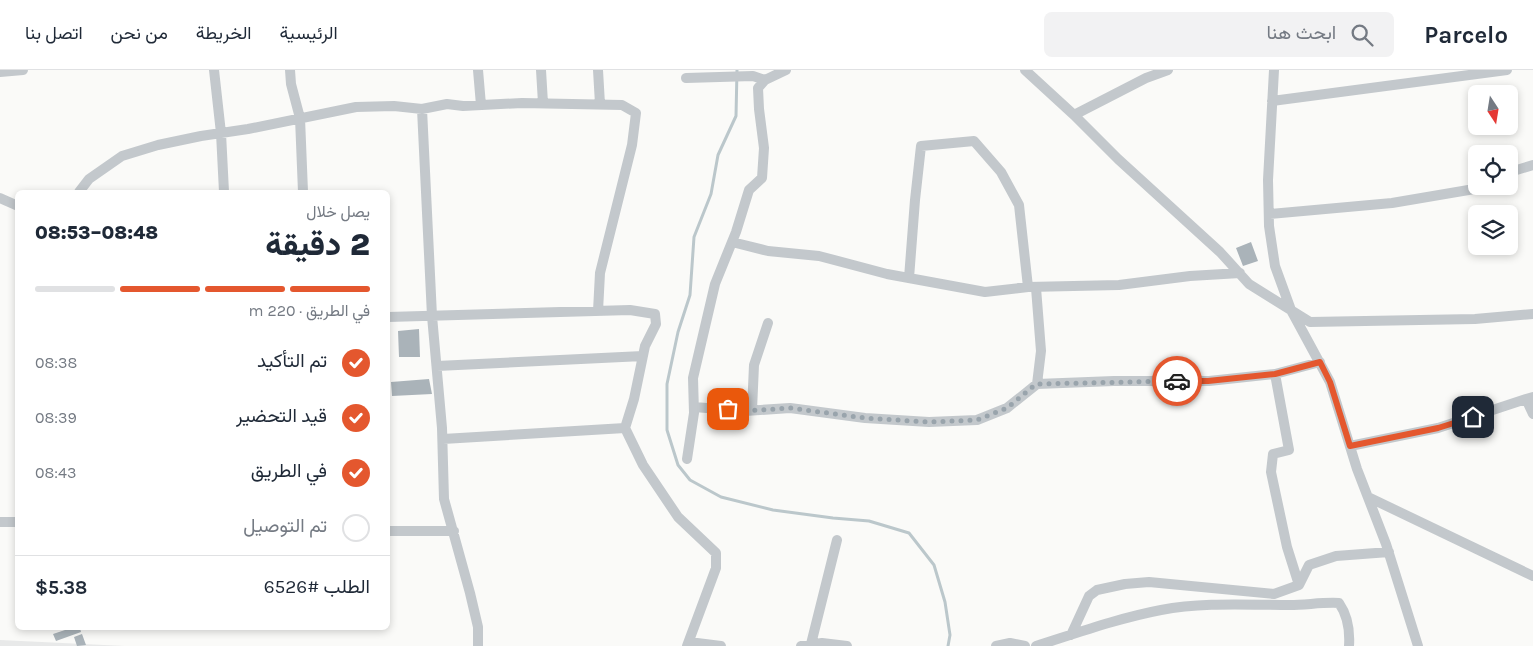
<!DOCTYPE html>
<html lang="ar">
<head>
<meta charset="utf-8">
<style>
  body { margin:0; font-family:Karla,Vazirmatn,sans-serif; background:#f2f2f3; color:#1f2937; direction:rtl; height:100vh; display:flex; flex-direction:column; font-size:19px; white-space:nowrap }
  * { box-sizing:border-box; margin:0 }
  p { font-size:16px; color:#747a83 }
  .icon { flex:none; width:28px; height:28px; fill:none; stroke:currentColor; stroke-width:2; stroke-linecap:round; stroke-linejoin:round }
  .map { position:relative; flex:1; overflow:hidden; direction:ltr }
  .side { position:absolute; left:15px; top:120px; width:375px; height:440px; display:flex; flex-direction:column; background:#fff; border-radius:8px; box-shadow:0 2px 8px #0003; direction:rtl }
  .side>* { flex:none }
  .needle { width:32px; rotate:168deg }
  .fabs { position:absolute; left:1468px; top:15px; display:grid; gap:10px }
  .fabs a { display:grid; place-items:center; width:50px; height:50px; border-radius:8px; background:#fff; box-shadow:0 2px 8px #0003; font-size:25px }
  .pin { position:absolute; display:grid; place-items:center; width:42px; height:42px; color:#fff; margin:-21px; border-radius:10px; box-shadow:0 2px 8px #0006 }
  .courier { position:absolute; display:grid; place-items:center; width:50px; height:50px; margin:-25px; border:4px solid #e4572e; border-radius:50%; background:#fff; color:#222; box-shadow:0 1px 6px #0007 }
  .summary em { font-style:normal; font-weight:800 }
  .summary div { display:flex; flex-direction:column-reverse }
  .summary { display:flex; align-items:center; justify-content:space-between; height:85px; padding:0 20px }
  h1 { font-size:32px; font-weight:800; line-height:38px }
  .bar { display:grid; grid-template-columns:repeat(4,1fr); gap:8px 5px; align-content:center; height:60px; padding:0 20px }
  .bar i { height:6px; border-radius:4px; background:#e0e1e3 }
  .bar .active { background:#e4572e }
  .bar p { grid-column:span 4 }
  .line { display:flex; align-items:center; gap:12px; padding:0 20px; border-top:1px solid #e0e1e3 }
  .line div { flex:1 }
  ol { padding:0 20px; list-style:none }
  li { display:flex; align-items:center; gap:15px; height:55px }
  li p { margin-inline-start:auto }
  li .icon { padding:5px; border-radius:50%; background:#e4572e; color:#fff; stroke-width:4 }
  li:last-child { color:#747a83 }
  li i { width:28px; height:28px; border:2px solid #e0e1e3; border-radius:50% }
  header { display:flex; align-items:center; gap:30px; box-sizing:border-box; height:70px; padding:0 25px; background:#fff; border-bottom:1px solid #e0e1e3 }
  header strong { font-size:24px }
  nav { display:flex; gap:28px; margin-inline-start:auto; font-size:18px }
  .search { width:350px; height:45px; background:#f2f2f3; display:flex; align-items:center; gap:12px; box-sizing:border-box; padding:0 18px; border-radius:8px; color:#747a83; font-size:19px }
  .map>svg:first-child { display:block }
  .built { fill:#e8e9e9 }
  .lines { fill:none; stroke-linecap:round; stroke-linejoin:round }
  .stream { stroke:#bbc7cb; stroke-width:3 }
  .building { fill:#aab3b9 }
  .minor { stroke:#c3c8cc; stroke-width:10 }
  .done { stroke:#99a4ac; stroke-width:5; stroke-dasharray:0 9 }
  .route { stroke:#e4572e; stroke-width:6 }
</style>
</head>
<body>
<header>
<strong>Parcelo</strong>
<div class="search"><svg class="icon" aria-label="search" viewBox="0 0 24 24"><circle cx="10" cy="10" r="6"/><path d="M15 15l6 6"/></svg>ابحث هنا</div>
<nav><a>الرئيسية</a><a>الخريطة</a><a>من نحن</a><a>اتصل بنا</a></nav>
</header>
<div class="map">
<svg width="1533" height="576" viewBox="0 0 1533 576">
  <rect width="100%" height="100%" fill="#fafaf8"/>
  <!-- built -->
  <path class="built" d="M0,570L125,576H0Z"/>
  <g class="lines">
    <!-- stream -->
    <path class="stream" d="M737,0L736,46L718,85L711,124L694,167L690,225L678,262L667,314V360L678,395L690,410L721,427L773,440L833,448L869,451L909,463L934,495L945,532L950,565L948,576"/>
  </g>
  <!-- building -->
  <path class="building" d="M1251,172L1258,191L1243,196L1236,178Z
    M419,259L420,287H399L398,261Z
    M429,309L432,324L392,326L391,312Z
    M71,558H80L81,562L56,571L53,564Z
    M82,564L86,575L77,576L74,567Z"/>
  <g class="lines">
    <!-- minor -->
    <path class="minor" d="M214,0L221,63L224,122
      M290,0L291,14L300,48L303,122
      M478,0L481,35
      M541,0L543,33
      M598,0L600,34
      M1025,0L1074,45L1118,89L1220,182L1249,214L1310,252L1475,249L1533,244
      M1274,0L1268,110L1269,156L1275,196L1291,240L1330,312L1357,399L1386,474L1418,576
      M0,2L23,0
      M686,8L753,6L765,10
      M1272,31L1507,0
      M422,39L432,246L442,358L444,429L470,523L478,557V576
      M1074,45L1146,8L1168,0
      M1509,105L1510,102L1533,95
      M79,122L89,109L122,86L158,75L201,66L248,59L356,37L394,36L422,39L447,34L463,36L522,33L622,35L636,43L632,75L600,203L598,241
      M0,128L18,136
      M1269,144L1392,133L1492,116
      M732,172L768,181L819,186L887,204L985,222L1028,217L1119,215L1190,206L1240,203
      M909,208L915,130L921,76L974,71L1001,102L1019,135L1028,217
      M1036,218L1041,281L1037,314L1114,311H1209L1275,304
      M388,247L630,240L655,244L656,254L645,276L634,329L625,358L643,395L678,447L716,483V498L687,576
      M437,296L643,286
      M1533,327L1526,329L1533,344
      M694,337L745,341L790,338L865,348L929,352L977,350L1007,338L1037,314
      M752,340L754,295L768,253
      M443,369L625,358
      M1350,376L1438,358L1526,329
      M687,389L694,343L693,308L715,214L736,162L749,120L762,108L764,78L759,39L758,18L765,10L786,0
      M1368,427L1533,506
      M0,452H18
      M388,461H454
      M1299,515L1287,477L1271,402L1273,384L1289,380L1275,304L1320,292
      M1071,565L1089,526L1097,520L1125,514L1149,512L1274,524L1299,515L1309,495L1336,486L1389,482
      M689,572L721,576
      M811,574L837,470
      M801,576L822,573L847,576
      M996,576L1010,573L1025,576
      M1036,576C1077,563 1119,548 1161,540C1203,532 1247,535 1290,535C1306,535 1323,532 1339,533C1348,546 1350,561 1349,576"/>
  </g>
  <g class="lines">
    <!-- done -->
    <path class="done" d="M728,339L745,341L790,338L865,348L929,352L977,350L1007,338L1036,314L1177,311"/>
    <!-- route -->
    <path class="route" d="M1177,311H1208L1275,304L1320,292L1330,312L1350,376L1438,358L1473,347"/>
  </g>
</svg>
<div class="fabs">
<a><svg class="needle" viewBox="-14 -14 28 28"><path d="M0-13l5 13h-10z" fill="#e53935"/><path d="M0 13l5-13h-10z" fill="#747a83"/></svg></a>
<a><svg class="icon" aria-label="locate" viewBox="0 0 24 24"><circle cx="12" cy="12" r="6"/><path d="M12 2v4M12 18v4M2 12h4M18 12h4"/></svg></a>
<a><svg class="icon" aria-label="layers" viewBox="0 0 24 24"><path d="M12 4l9 5-9 5-9-5zM3 14l9 5 9-5"/></svg></a>
</div>
<div class="pin" style="left:728px;top:339px;background:#ea580c"><svg class="icon" aria-label="bag" viewBox="0 0 24 24"><path d="M5 8h14l-1 12H6zM9 8a3 3 0 0 1 6 0"/></svg></div>
<div class="pin" style="left:1473px;top:347px;background:#1f2937"><svg class="icon" aria-label="home" viewBox="0 0 24 24"><path d="M3 11l9-7 9 7M6 9v11h12V9"/></svg></div>
<div class="courier" style="left:1177px;top:311px"><svg class="icon" aria-label="car" viewBox="0 0 24 24"><path d="M5 17H2v-5l4-1 3-4h7l3 4 3 1v5h-3M9 17h6M6 11h13"/><circle cx="7" cy="17" r="2"/><circle cx="17" cy="17" r="2"/></svg></div>
<section class="side">
<div class="summary"><div><h1>2 دقيقة</h1><p>يصل خلال</p></div><em>08:48–08:53</em></div>
<div class="bar"><i class="active"></i><i class="active"></i><i class="active"></i><i></i><p>في الطريق · 220 m</p></div>
<ol>
<li><svg class="icon" aria-label="check" viewBox="0 0 24 24"><path d="M5 12l5 5 9-10"/></svg>تم التأكيد<p>08:38</p></li>
<li><svg class="icon" aria-label="check" viewBox="0 0 24 24"><path d="M5 12l5 5 9-10"/></svg>قيد التحضير<p>08:39</p></li>
<li><svg class="icon" aria-label="check" viewBox="0 0 24 24"><path d="M5 12l5 5 9-10"/></svg>في الطريق<p>08:43</p></li>
<li><i></i>تم التوصيل</li>
</ol>
<div class="line" style="height:65px"><div>الطلب #6526</div><b>$5.38</b></div>
</section>
</div>
</body>
</html>
